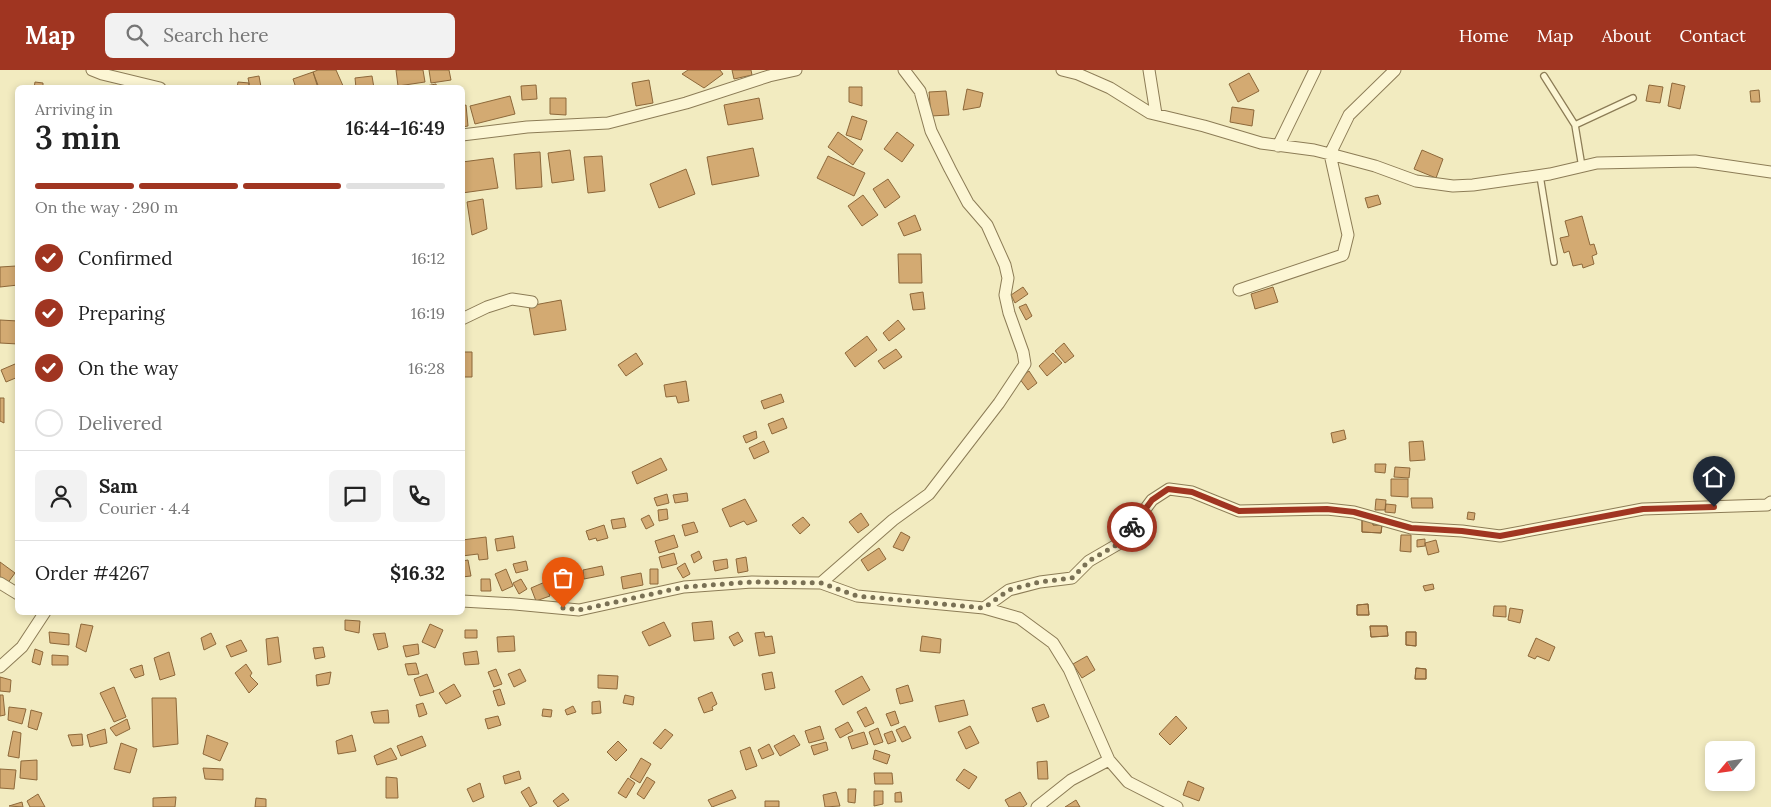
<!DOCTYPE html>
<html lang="en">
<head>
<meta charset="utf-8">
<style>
  body { margin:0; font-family:Lora,serif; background:#f2f2f2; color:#222; height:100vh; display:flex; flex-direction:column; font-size:19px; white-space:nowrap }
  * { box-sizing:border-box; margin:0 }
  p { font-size:16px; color:#767676 }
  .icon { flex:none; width:28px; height:28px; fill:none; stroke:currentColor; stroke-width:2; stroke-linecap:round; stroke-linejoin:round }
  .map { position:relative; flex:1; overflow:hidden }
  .side { position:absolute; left:15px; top:15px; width:450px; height:530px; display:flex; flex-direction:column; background:#fff; border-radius:8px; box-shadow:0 2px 8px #0003 }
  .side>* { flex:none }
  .needle { width:32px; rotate:241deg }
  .tools { position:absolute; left:1705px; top:671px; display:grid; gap:10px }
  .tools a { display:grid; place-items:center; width:50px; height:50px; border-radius:8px; background:#fff; box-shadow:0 2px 8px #0003; font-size:25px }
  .pin { position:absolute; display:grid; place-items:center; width:42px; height:42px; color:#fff; margin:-51px -21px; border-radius:50% 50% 50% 0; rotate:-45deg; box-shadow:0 0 5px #0007 }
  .pin .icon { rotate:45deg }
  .courier { position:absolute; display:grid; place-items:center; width:50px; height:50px; margin:-25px; border:4px solid #a03521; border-radius:50%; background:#fff; color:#222; box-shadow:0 1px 6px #0007 }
  .headline em { font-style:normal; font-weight:600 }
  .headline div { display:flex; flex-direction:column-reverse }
  .headline { display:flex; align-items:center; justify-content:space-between; height:85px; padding:0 20px }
  h1 { font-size:32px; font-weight:600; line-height:38px }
  .bar { display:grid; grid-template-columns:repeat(4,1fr); gap:8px 5px; align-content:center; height:60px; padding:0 20px }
  .bar i { height:6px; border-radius:4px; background:#e0e0e0 }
  .bar .active { background:#a03521 }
  .bar p { grid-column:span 4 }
  .line { display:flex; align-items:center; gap:12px; padding:0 20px; border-top:1px solid #e0e0e0 }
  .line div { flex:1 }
  .round { display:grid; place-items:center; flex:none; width:52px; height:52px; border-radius:8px; background:#f2f2f2 }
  ol { padding:0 20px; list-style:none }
  li { display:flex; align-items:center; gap:15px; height:55px }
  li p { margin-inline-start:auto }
  li .icon { padding:5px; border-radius:50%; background:#a03521; color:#fff; stroke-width:4 }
  li:last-child { color:#767676 }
  li i { width:28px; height:28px; border:2px solid #e0e0e0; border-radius:50% }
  header { display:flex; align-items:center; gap:30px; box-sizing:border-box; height:70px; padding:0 25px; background:#a03521; color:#fff }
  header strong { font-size:24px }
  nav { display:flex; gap:28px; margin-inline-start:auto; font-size:18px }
  .search { width:350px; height:45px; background:#f2f2f2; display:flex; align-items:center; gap:12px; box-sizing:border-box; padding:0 18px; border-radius:8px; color:#767676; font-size:19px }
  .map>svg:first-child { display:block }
  .building { fill:#d3aa72; stroke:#8d683a }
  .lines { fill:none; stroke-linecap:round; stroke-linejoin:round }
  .lane-casing { stroke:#8c7c56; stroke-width:8 }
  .street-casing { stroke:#8c7c56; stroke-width:13 }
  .lane { stroke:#fcf6d4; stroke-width:5.5 }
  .street { stroke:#fcf6d4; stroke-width:11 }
  .done { stroke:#7a7155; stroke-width:5; stroke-dasharray:0 9 }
  .route { stroke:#a03521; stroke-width:6 }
</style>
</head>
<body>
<header>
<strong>Map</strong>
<div class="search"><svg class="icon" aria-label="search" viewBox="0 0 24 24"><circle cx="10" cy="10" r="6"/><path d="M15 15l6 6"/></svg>Search here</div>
<nav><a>Home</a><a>Map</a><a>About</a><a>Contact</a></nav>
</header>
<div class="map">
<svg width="1771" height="737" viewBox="0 0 1771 737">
  <rect width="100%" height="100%" fill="#f2ebc0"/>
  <!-- building -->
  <path class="building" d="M318,0H336L344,18H319L313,2Z
    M396,0H423L425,12L398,16Z
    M429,0H449L451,10L431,13Z
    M688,0H720L723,4L704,18L682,4Z
    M732,0H751L752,5L734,9Z
    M313,2L318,18H296L293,9Z
    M1249,3L1259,21L1238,32L1229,14Z
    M259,6L261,17L250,18L248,8Z
    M372,6L374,18H356L355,8Z
    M649,10L653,33L636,36L632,13Z
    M35,12L43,13V18H34Z
    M238,12L249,13L248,18H237Z
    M1672,13L1685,16L1680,39L1668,36Z
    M436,14L437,18H416Z
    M536,15L537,29L522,30L521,16Z
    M1649,15L1663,17L1660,33L1646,31Z
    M849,17H862V36L849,32Z
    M967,19L983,23L980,37L963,40Z
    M1759,20L1760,32H1751L1750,21Z
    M946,21L949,45L931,46L929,22Z
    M510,26L515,44L475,54L470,36Z
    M550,28H566V45L550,44Z
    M759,28L763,49L728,55L724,35Z
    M466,35L468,56L462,57V36Z
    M1232,37L1254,40L1252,56L1230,52Z
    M852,46L867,51L861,70L846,65Z
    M838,62L863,80L853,95L828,77Z
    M897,62L914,75L902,92L884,79Z
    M753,78L759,106L712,115L707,87Z
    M570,80L574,110L552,113L548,83Z
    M1422,80L1443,89L1436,108L1414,99Z
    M540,82L542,117L516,119L514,84Z
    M602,86L605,121L588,123L584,87Z
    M828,86L865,103L854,126L817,108Z
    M493,88L498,118L462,123V92Z
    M686,99L695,124L659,138L650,114Z
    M888,109L900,127L885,138L873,119Z
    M863,125L878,145L862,156L848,136Z
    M1378,125L1381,134L1368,138L1365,128Z
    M483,129L487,159L472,165L467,132Z
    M915,145L921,160L904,166L898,153Z
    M1582,146L1590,175L1594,174L1597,184L1592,186L1594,194L1583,198L1582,194L1573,196L1569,181L1564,183L1560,168L1569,166L1565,151Z
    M898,184H921L922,213H899Z
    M16,196L18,215L0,217V197Z
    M1023,217L1028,224L1015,233L1011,225Z
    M1273,217L1278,232L1255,239L1251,224Z
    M923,222L925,239L913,240L910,224Z
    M561,230L566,260L534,265L529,236Z
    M1026,234L1032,246L1026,250L1019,237Z
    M0,250L18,251V274L0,273Z
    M898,250L905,259L889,271L883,263Z
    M867,266L877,280L855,297L845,283Z
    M1064,273L1074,286L1065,293L1055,281Z
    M896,279L902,287L884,299L878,291Z
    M462,282H472V307H462Z
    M636,283L643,294L626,306L618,295Z
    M1053,283L1062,293L1047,306L1039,296Z
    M15,294L18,299V307L6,312L1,300Z
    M1029,301L1037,313L1028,320L1019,308Z
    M686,311L689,331L678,333L676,326L666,327L664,315Z
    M781,324L784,332L764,339L761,331Z
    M0,328H4V353L0,351Z
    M783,348L787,358L772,364L768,354Z
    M1344,360L1346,369L1333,373L1331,363Z
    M756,361L757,368L746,373L743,366Z
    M764,371L769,382L754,389L749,378Z
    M1423,371L1425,390L1410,391L1409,372Z
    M661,388L667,400L637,414L632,402Z
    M1375,394H1386L1385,403L1375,402Z
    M1395,397L1410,398L1409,408L1394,407Z
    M1391,409H1408V427L1391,426Z
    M687,423L688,431L675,433L673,425Z
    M667,424L669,433L657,436L654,428Z
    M1411,428H1432L1433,438H1412Z
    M745,429L757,451L747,455L744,451L730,457L722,439Z
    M1376,429L1386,430L1385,440H1375Z
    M1386,434L1396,435L1395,443L1385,442Z
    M667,439L668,449L659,451L658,440Z
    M1468,442L1475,443L1474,450L1467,449Z
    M861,443L869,455L858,463L849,452Z
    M649,445L654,455L646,459L641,449Z
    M803,447L810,455L800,464L792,455Z
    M624,448L626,457L613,459L611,450Z
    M1362,449L1373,450V455H1382L1381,463L1362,462Z
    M1362,449L1373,450V455H1382L1381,463L1362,462Z
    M694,452L698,462L685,466L682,455Z
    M604,455L608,468L597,471L596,468L589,470L586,461Z
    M901,462L910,467L903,481L893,477Z
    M674,465L678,477L659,483L655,471Z
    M1401,465H1411V482L1400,481Z
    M513,466L515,478L497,481L495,469Z
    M486,467L488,489L479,490L478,484L462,486V470Z
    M1425,469V476L1417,477V470Z
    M1436,470L1439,482L1428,485L1425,473Z
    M879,478L886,489L868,501L861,490Z
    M699,481L702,488L694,493L691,485Z
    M674,483L677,494L662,498L659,487Z
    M746,487L748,501L738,503L736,489Z
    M727,489L728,498L715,501L713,491Z
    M468,490L471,506L462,507V491Z
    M526,491L528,500L516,503L513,494Z
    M0,492L15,503L7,514L0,508Z
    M685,493L690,504L683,508L677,498Z
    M574,496L579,511L558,518L553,502Z
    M602,496L604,505L584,509L583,500Z
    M506,499L513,516L502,521L495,504Z
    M650,499H658V514H650Z
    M641,503L643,515L623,519L621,507Z
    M481,509H490L491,521H481Z
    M521,509L527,519L519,524L513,513Z
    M545,512L550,526L536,531L531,518Z
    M1433,514L1434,519L1425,521L1423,516Z
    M1368,534L1369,545H1357V535Z
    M1368,534L1369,545H1357V535Z
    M1494,536H1506V547L1493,546Z
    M1510,538L1523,540L1520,553L1508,550Z
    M345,550L360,551L359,563L345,560Z
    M712,551L714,569L694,571L692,553Z
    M664,552L671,566L649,576L642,562Z
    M81,554L93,556L86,582L76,577Z
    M430,554L443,560L435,578L422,572Z
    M1370,556H1387L1388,566L1371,567Z
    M1370,556H1387L1388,566L1371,567Z
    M465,560H477V568H465Z
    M49,562L69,564V575L50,573Z
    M738,562L743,571L734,576L729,567Z
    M764,562L765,567L772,566L775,583L759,586L755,563Z
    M1406,562H1416V576L1406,575Z
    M1406,562H1416V576L1406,575Z
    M211,563L216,574L204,580L201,568Z
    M385,563L388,577L378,580L373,564Z
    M514,566L515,581L498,582L497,567Z
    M922,566L941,569L940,583L920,581Z
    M278,567L281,592L268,595L266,569Z
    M1536,568L1555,577L1549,591L1537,586L1535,589L1528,586Z
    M241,570L247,581L231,587L226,576Z
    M418,574L419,584L406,587L403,576Z
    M323,577L325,587L315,589L313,578Z
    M35,579L43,582L40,595L32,592Z
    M477,581L479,594L465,595L463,583Z
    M169,582L175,605L160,610L154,588Z
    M52,585L68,586V595H52Z
    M1087,586L1095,600L1082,608L1073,594Z
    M416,593L419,604L408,605L405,594Z
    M246,594L252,603L250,606L258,614L249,623L235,603Z
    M142,595L144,605L135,608L130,599Z
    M1416,598L1426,599V609H1415Z
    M1416,598L1426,599V609H1415Z
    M496,599L502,614L494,617L488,602Z
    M520,599L526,611L514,617L508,604Z
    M331,602L329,614L317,616L316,605Z
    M772,602L775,618L765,620L762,604Z
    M427,604L434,622L420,626L414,609Z
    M598,605L618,606L617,619L598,618Z
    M862,606L870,620L843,635L835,621Z
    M0,607L11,610L10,622L0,621Z
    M454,614L461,626L446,634L439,623Z
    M908,615L913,631L900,634L896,619Z
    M114,617L126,647L114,652L100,623Z
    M500,619L505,634L498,636L493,621Z
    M712,622L717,634L712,637L713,640L704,643L698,628Z
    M0,625H3L5,645L0,646Z
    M625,625L634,627L633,635L623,633Z
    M152,628H176L178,674L153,677Z
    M964,630L968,645L939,652L935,636Z
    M600,631L601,643L592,644V632Z
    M423,633L427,644L419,647L416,635Z
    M1044,634L1049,647L1037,652L1032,638Z
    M573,636L576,642L567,645L565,640Z
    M9,637L26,639L22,654L8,650Z
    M866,637L874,653L865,657L857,642Z
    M543,639L552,640L551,647L542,646Z
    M31,640L42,643L37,660L28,657Z
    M388,640L389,653H374L371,642Z
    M895,641L899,653L891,656L886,644Z
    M498,646L501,655L488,659L485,649Z
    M1176,646L1187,658L1170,675L1159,664Z
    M127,649L130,659L116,666L110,658Z
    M848,652L853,661L840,668L835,659Z
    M820,656L824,669L809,673L805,661Z
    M905,656L911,668L902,672L896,660Z
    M970,656L979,673L966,679L958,662Z
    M878,658L883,672L874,675L869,662Z
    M105,659L107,673L90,677L87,665Z
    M665,659L673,665L661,679L653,673Z
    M13,661L21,663L19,688L8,686Z
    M892,661L896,671L888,674L884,664Z
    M864,662L868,674L852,679L848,667Z
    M82,664L83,675L72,676L68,665Z
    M207,665L228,673L220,691L203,684Z
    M352,665L356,681L338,684L336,671Z
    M794,665L800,675L780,686L774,676Z
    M422,666L426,676L401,686L397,676Z
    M618,671L627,680L616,691L607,682Z
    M826,672L828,680L814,685L811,676Z
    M121,673L137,679L130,703L114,699Z
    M769,674L774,684L762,689L758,680Z
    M750,677L757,696L746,700L740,681Z
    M391,678L397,689L377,695L374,686Z
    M875,680L890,685L887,694L873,689Z
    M641,688L651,694L640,713L630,707Z
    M37,690V710L20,708L21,691Z
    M1047,691L1048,709H1038L1037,692Z
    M203,698L223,699V710L205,709Z
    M0,699L16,700L14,719L0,718Z
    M964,699L977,707L969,719L956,710Z
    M519,701L521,709L505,714L503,706Z
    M874,703H892L893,714H875Z
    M386,707L397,708L398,728H386Z
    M647,707L655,712L644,729L637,724Z
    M628,708L635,713L626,728L618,723Z
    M1188,711L1204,718L1199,731L1183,725Z
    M480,713L484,727L473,732L467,719Z
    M529,717L537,733L530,737L521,722Z
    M848,719H856L855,733L848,732Z
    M732,720L736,728L712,737L708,730Z
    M874,721H883V734L874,736Z
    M836,722L840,736L825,737L823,725Z
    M901,722L902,732H895V723Z
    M1020,722L1027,734L1023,737H1009L1005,730Z
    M563,723L569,730L558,737L553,731Z
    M38,724L45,737H30L27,731Z
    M176,727L175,737H153V728Z
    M256,728L266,729V737H255Z
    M1076,730L1080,737H1065Z
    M765,731H779V737H765Z
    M22,732L23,737L9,736Z"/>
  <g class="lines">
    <defs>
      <path id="lane" d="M1544,6L1575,55L1582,97
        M1575,55L1633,28
        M1540,106L1554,192"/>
      <path id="street" d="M92,0L102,4L160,18
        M1062,0L1078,4L1110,18L1150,43L1204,56L1261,73L1314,80L1330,84L1375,96L1416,111L1453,116L1473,115L1550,104L1597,93L1695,91L1771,102
        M1149,0L1156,44
        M462,65L527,57L608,53L686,33L769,6L796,0
        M1278,76L1315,0
        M1239,220L1343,185L1348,165L1330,84L1349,45L1395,0
        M462,249L487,237L512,229L532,232
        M0,513L18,524
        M821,513L893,450L929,424L999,333L1025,294L1023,282L1009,243L1005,225L1008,208L1005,195L987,155L968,133L950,99L931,61L920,21L904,0
        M462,531L515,534L579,540L684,517L752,512L821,513L857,526L984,538L1019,548L1053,573L1069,599L1109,690L1128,712L1177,737
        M984,538L1009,520L1040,512L1072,508L1089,491L1120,473L1152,430L1169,419L1192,422L1239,441L1327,439L1354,442L1411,458L1462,461L1500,466L1643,439L1767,435L1771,432
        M0,597L22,577L45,542
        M1037,737L1071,710L1109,690"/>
    </defs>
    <!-- lane casing -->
    <use href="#lane" class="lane-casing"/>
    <!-- street casing -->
    <use href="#street" class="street-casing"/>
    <!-- lane -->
    <use href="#lane" class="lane"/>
    <!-- street -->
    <use href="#street" class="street"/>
  </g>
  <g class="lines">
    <!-- done -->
    <path class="done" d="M563,538L579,540L684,517L752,512L821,513L857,526L984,538L1009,520L1040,512L1072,508L1089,491L1120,473L1132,457"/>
    <!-- route -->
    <path class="route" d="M1132,457L1152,430L1168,419L1192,422L1239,441L1327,439L1354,442L1411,458L1462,461L1500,466L1643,439L1714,437"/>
  </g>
</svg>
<div class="tools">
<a><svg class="needle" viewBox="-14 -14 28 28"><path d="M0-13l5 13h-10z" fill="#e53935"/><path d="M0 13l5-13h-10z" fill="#767676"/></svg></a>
</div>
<div class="pin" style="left:563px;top:538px;background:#ea580c"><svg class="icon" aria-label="bag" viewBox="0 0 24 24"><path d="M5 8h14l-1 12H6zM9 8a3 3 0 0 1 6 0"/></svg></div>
<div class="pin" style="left:1714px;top:437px;background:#1f2937"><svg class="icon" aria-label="home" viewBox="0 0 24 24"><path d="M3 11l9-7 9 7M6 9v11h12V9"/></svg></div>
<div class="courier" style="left:1132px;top:457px"><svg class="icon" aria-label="bike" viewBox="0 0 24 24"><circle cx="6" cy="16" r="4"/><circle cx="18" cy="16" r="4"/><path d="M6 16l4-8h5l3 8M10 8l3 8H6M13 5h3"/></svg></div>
<section class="side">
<div class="headline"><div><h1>3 min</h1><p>Arriving in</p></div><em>16:44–16:49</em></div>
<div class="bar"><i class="active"></i><i class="active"></i><i class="active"></i><i></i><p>On the way · 290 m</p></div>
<ol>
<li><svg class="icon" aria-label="check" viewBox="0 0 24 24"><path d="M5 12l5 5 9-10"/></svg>Confirmed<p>16:12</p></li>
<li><svg class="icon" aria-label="check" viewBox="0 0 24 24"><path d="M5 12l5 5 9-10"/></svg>Preparing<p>16:19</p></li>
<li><svg class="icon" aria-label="check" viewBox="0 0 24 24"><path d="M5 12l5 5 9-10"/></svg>On the way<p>16:28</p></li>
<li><i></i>Delivered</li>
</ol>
<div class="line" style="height:90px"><a class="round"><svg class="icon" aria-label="person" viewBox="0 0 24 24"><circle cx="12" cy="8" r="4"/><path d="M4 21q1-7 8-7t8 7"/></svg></a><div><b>Sam</b><p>Courier · 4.4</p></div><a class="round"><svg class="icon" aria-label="chat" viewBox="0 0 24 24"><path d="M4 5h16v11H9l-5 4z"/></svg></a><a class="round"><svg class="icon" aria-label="phone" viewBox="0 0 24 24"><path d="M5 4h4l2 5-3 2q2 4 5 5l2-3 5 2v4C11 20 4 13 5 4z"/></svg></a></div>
<div class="line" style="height:65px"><div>Order #4267</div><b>$16.32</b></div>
</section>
</div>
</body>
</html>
